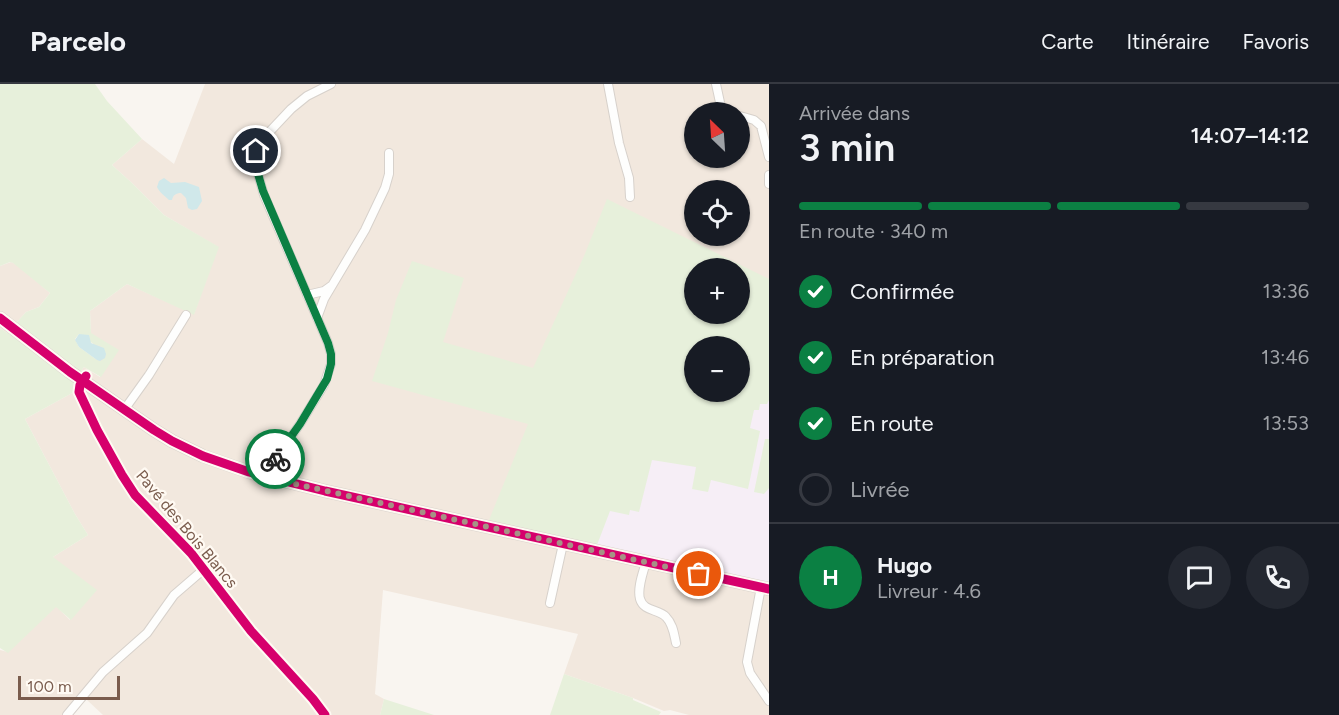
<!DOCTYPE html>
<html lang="fr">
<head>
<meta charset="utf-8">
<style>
  body { margin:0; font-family:Figtree,sans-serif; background:#242831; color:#f1f3f6; height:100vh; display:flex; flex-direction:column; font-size:22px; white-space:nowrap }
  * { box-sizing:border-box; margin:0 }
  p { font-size:20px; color:#9ea1a6 }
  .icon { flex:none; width:33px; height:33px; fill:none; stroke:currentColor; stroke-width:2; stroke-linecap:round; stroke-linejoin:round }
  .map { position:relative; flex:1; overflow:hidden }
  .panel { display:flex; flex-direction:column; background:#171b24; width:570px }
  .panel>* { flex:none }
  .needle { width:39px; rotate:335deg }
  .buttons { position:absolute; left:684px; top:18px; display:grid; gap:12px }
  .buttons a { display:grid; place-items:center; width:66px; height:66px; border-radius:50%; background:#171b24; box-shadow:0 2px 4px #0004; font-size:30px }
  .scale { position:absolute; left:18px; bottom:15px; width:102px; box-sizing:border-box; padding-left:6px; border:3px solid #7a5c4d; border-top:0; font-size:16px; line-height:21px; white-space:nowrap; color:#7a5c4d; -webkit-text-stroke:4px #fffaf3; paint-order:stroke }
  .pin { position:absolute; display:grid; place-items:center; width:51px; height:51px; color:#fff; margin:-26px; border:3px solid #fff; border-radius:50%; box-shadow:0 2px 6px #0007 }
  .courier { position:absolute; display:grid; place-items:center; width:60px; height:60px; margin:-30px; border:4px solid #0b8043; border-radius:50%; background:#fff; color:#222; box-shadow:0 2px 8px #0007 }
  .headline em { font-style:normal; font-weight:600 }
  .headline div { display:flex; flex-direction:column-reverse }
  .headline { display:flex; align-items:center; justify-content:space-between; height:102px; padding:0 30px }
  h1 { font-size:39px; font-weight:600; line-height:45px }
  .bar { display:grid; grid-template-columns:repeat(4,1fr); gap:9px 6px; align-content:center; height:72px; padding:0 30px }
  .bar i { height:8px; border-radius:4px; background:#363941 }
  .bar .active { background:#0b8043 }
  .bar p { grid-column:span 4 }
  .line { display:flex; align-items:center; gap:15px; padding:0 30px; border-top:2px solid #363941 }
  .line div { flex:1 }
  .round { display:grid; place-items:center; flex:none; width:63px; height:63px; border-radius:32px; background:#242831 }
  ol { padding:0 30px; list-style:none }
  li { display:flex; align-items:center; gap:18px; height:66px }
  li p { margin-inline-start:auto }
  li .icon { padding:6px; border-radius:50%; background:#0b8043; color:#fff; stroke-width:4 }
  li:last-child { color:#9ea1a6 }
  li i { width:33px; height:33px; border:3px solid #363941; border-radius:50% }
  header { display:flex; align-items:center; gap:36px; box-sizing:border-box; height:84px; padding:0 30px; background:#171b24; border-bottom:2px solid #363941 }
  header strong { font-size:28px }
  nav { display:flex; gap:33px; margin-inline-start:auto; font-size:21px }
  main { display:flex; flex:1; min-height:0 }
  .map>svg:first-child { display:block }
  .residential { fill:#f2e8de; fill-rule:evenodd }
  .education { fill:#f6eef6 }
  .green { fill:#e7f0db; fill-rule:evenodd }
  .water { fill:#d0e8ea }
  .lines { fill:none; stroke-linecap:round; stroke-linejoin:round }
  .street-casing { stroke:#d7d1cb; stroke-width:10 }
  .secondary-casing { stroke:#d9d2cb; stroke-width:14 }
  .street { stroke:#fefefd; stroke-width:8 }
  .secondary { stroke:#fefefd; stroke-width:10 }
  .cycleway-casing { stroke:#fffaf3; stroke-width:13 }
  .cycleway { stroke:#d6006c; stroke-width:9 }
  .done { stroke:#a69286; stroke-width:6; stroke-dasharray:0 10.8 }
  .route { stroke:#0b8043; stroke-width:8 }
  .labels { text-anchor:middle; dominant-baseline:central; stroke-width:4.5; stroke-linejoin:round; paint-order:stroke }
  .street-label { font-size:16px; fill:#7a5c4d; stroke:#fffaf3 }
</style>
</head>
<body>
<header>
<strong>Parcelo</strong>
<nav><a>Carte</a><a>Itinéraire</a><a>Favoris</a></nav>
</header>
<main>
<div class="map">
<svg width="769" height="631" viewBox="0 0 769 631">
  <rect width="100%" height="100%" fill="#f9f5f0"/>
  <!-- residential -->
  <path class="residential" d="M205,0H769V631H689L670,626L664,627L633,614L564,590L578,550L383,506L375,610L384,615L380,631H103L86,615L71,631H0V566L8,568L56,522L70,536L53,473L88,451L75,430L25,335L74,308V296L84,283L100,293L91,249L90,227L127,200L194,230L218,163L164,131L132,99L112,81L142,55L174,80ZM694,28H740V74H694ZM694,106H740V152H694ZM694,184H740V230H694ZM694,262H740V308H694Z
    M11,178L18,181L50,209L39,223L26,228L7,249L0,244V182Z"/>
  <!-- education -->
  <path class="education" d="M769,267V499L593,460L652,324L694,308H740Z"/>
  <!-- green -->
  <path class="green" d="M0,0H95L107,17L142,55L112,81L132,99L164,131L219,163L194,231L127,200L90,227L91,249L119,266L101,293L84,283L74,296V308L25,335L75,430L88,451L53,473L97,506L71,536L56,523L8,569L0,564V244L7,249L26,228L39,223L50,209L13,179L10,178L0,182ZM79,250C87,255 92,261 101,262L106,272L101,277L97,276L79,263L75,255Z
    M607,115L769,195V316L767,320H760L759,326H754L750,344L760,347L748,405L711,396L708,408L692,405L696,383L652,376L639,428L630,426L629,431L610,427L597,461L489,436L528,340L372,297L388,249L396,216L412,177L464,194L443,258L533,284L584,172ZM694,184H740V230H694ZM694,262H740V308H694Z
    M765,355H769V404L764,410L754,408Z
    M564,590L633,614V616L661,628L659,631H550Z
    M384,615L434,631H380Z"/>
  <!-- water -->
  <path class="water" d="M164,94L171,99L185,98L199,103L202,117L197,125L192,126L188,124L186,114L181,109C176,109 173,111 172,116H169C165,112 159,108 157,103L159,97Z
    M79,250L89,251L91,259L104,264L106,270L105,274L100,277L97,276L79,263L75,256Z"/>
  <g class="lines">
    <defs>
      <path id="street" d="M608,0L619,59L629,94L630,113
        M716,0L721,23L728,28
        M740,32L754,36L761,42L769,73
        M769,91V100
        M307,211L324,207L331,202
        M317,234L324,215L365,146L385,104L389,90V69
        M86,292L80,301L79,308L97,346L122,391L135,411L191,469L251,547L313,615L325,631
        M124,326L149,291L186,231
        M265,393L270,383L300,340L324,301L331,280V270L328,259L264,111L258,90L255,75L257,65L259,59L291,25L307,12L331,0
        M646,478C643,489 637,504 640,515C644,528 659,525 666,533C673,540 674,550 676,559
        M761,503L747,578L750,589L769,617
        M550,519L563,460
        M67,631L103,588L147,549L174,511L203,486"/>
      <path id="secondary" d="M0,234L70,288L154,346L172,357L203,372L249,388L325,407L769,505"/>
    </defs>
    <!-- street casing -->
    <use href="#street" class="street-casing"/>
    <!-- secondary casing -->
    <use href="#secondary" class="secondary-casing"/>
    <!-- street -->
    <use href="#street" class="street"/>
    <!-- secondary -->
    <use href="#secondary" class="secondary"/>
    <defs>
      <path id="cycleway" d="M0,234L70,288L154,346L172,357L203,372L249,388L325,407L769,505
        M86,292L80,301L79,308L97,346L122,391L135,411L191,469L251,547L313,615L325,631"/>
    </defs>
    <!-- cycleway casing -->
    <use href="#cycleway" class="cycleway-casing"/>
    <!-- cycleway -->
    <use href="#cycleway" class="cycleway"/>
  </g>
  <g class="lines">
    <!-- done -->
    <path class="done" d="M275,375L264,393L699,490"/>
    <!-- route -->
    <path class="route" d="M256,67V83L263,107L328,259L331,270V280L327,295L300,340L275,375"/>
  </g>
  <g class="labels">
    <!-- street labels -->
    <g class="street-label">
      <text transform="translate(187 445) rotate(50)">Pavé des Bois Blancs</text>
    </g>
  </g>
</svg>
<div class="buttons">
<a><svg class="needle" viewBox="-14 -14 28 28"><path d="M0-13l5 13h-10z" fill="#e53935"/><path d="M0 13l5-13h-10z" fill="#9ea1a6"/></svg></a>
<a><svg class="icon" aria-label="locate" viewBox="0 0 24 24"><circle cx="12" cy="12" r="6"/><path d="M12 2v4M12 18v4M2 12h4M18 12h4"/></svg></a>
<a>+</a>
<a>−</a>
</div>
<div class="scale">100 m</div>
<div class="pin" style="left:699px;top:490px;background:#ea580c"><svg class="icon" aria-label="bag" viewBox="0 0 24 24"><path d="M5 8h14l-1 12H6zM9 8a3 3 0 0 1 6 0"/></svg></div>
<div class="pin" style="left:256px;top:67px;background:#1f2937"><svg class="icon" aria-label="home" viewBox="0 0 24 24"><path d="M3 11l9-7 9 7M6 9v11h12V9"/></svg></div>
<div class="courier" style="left:275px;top:375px"><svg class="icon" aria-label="bike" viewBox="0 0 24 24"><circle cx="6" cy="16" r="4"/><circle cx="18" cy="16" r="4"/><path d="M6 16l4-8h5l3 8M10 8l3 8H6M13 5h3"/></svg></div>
</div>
<section class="panel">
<div class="headline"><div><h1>3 min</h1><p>Arrivée dans</p></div><em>14:07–14:12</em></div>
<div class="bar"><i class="active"></i><i class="active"></i><i class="active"></i><i></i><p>En route · 340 m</p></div>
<ol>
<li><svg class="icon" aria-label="check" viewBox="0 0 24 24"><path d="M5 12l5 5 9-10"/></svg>Confirmée<p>13:36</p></li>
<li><svg class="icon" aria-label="check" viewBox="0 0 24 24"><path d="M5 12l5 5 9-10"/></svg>En préparation<p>13:46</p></li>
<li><svg class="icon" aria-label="check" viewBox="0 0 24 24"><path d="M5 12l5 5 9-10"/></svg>En route<p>13:53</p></li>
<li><i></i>Livrée</li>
</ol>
<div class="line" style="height:108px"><b class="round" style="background:#0b8043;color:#fff">H</b><div><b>Hugo</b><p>Livreur · 4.6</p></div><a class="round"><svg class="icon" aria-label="chat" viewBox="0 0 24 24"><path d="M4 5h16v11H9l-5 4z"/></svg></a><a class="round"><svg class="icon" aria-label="phone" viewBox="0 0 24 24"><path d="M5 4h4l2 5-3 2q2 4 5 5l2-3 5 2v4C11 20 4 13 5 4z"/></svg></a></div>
</section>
</main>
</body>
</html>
